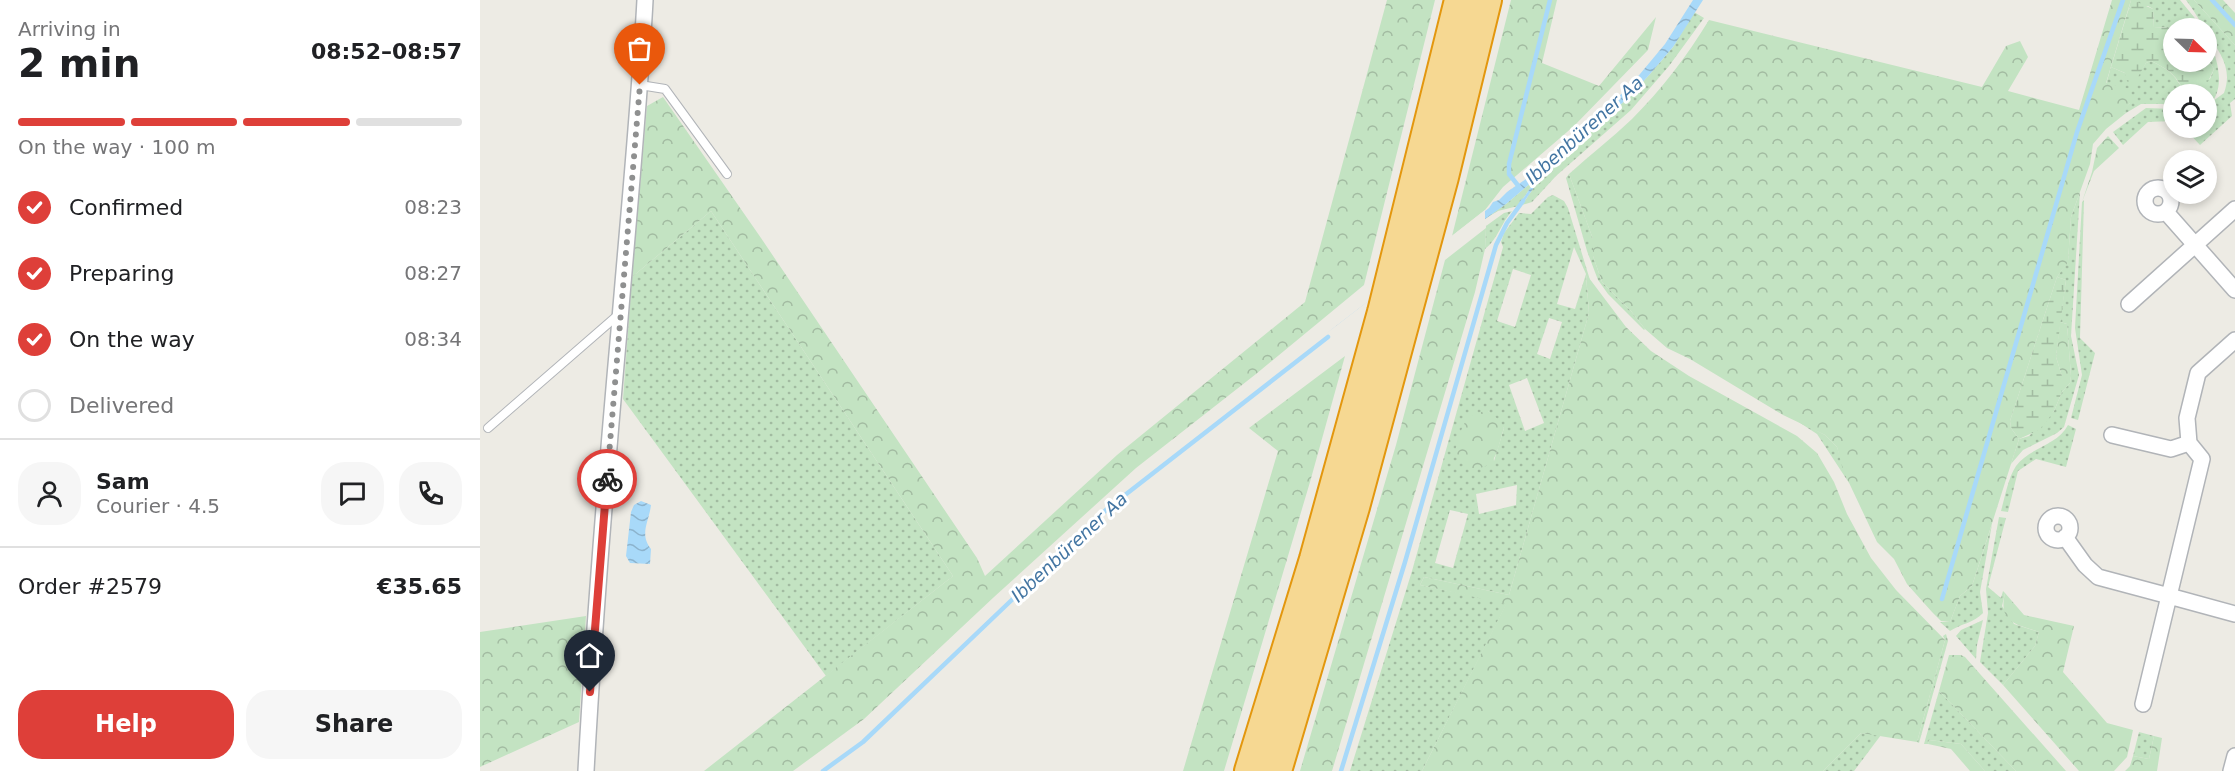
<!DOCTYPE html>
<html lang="en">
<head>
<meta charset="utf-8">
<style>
  body { margin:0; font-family:"DejaVu Sans",sans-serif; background:#f6f6f6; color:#202124; height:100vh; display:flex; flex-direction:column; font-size:22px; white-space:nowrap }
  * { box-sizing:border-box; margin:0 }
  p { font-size:20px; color:#757577 }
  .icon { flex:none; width:33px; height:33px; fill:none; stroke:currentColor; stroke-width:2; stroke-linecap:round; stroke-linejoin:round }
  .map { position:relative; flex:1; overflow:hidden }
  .side { display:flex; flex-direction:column; background:#fff; width:480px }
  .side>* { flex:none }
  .needle { width:39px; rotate:113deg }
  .tools { position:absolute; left:1683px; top:18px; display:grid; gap:12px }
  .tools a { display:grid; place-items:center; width:54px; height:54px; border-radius:50%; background:#fff; box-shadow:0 3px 9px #0003; font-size:30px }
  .pin { position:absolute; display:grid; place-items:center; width:51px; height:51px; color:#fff; margin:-62px -26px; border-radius:50% 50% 50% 0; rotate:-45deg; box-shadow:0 0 6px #0007 }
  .pin .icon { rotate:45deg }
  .courier { position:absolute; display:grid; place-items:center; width:60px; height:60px; margin:-30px; border:4px solid #de3f39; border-radius:50%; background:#fff; color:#222; box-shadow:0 2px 8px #0007 }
  .head em { font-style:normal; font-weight:700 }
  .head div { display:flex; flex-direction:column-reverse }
  .head { display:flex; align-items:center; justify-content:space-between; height:102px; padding:0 18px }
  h1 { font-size:39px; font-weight:700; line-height:45px }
  .bar { display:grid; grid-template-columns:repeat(4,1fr); gap:9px 6px; align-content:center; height:72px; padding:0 18px }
  .bar i { height:8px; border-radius:4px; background:#e0e0e0 }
  .bar .selected { background:#de3f39 }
  .bar p { grid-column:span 4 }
  .line { display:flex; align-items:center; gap:15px; padding:0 18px; border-top:2px solid #e0e0e0 }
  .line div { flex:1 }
  .round { display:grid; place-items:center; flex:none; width:63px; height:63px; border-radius:24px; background:#f6f6f6 }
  ol { padding:0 18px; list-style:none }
  li { display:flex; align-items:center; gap:18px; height:66px }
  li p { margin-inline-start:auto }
  li .icon { padding:6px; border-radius:50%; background:#de3f39; color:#fff; stroke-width:4 }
  li:last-child { color:#757577 }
  li i { width:33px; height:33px; border:3px solid #e0e0e0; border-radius:50% }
  .primary-button { display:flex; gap:12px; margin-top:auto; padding:12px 18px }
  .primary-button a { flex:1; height:69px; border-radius:24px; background:#de3f39; color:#fff; font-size:24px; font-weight:700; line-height:69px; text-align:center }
  .primary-button a+a { background:#f6f6f6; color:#202124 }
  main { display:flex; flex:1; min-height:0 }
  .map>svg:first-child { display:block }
  .grass { fill:url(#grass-dots); fill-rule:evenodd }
  .forest { fill:url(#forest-crowns) }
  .wetland { fill:url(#wetland-marsh) }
  .water { fill:url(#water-waves) }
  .pier { fill:#edebe4 }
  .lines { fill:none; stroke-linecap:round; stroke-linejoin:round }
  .stream { stroke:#a8d9f9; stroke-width:4.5 }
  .service-casing { stroke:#b1b4b8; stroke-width:10 }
  .minor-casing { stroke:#b1b4b8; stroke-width:18 }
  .motorway-casing { stroke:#e3970e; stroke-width:32 }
  .service { stroke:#fff; stroke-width:8 }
  .minor { stroke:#fff; stroke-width:15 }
  .motorway { stroke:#f6d892; stroke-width:28 }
  .done { stroke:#8f9090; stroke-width:6; stroke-dasharray:0 10.8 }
  .route { stroke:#de3f39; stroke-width:8 }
  .labels { text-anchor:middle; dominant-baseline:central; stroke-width:6; stroke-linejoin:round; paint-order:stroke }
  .water-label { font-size:18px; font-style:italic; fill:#4375a2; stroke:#fff }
</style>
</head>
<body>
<main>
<section class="side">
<div class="head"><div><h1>2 min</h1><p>Arriving in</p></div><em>08:52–08:57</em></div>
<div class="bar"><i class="selected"></i><i class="selected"></i><i class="selected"></i><i></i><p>On the way · 100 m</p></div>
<ol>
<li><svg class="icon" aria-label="check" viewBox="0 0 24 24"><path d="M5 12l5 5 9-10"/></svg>Confirmed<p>08:23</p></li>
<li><svg class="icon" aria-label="check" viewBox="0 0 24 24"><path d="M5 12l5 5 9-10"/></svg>Preparing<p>08:27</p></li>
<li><svg class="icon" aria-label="check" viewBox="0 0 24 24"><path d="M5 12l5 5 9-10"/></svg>On the way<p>08:34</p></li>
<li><i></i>Delivered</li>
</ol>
<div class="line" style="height:108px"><a class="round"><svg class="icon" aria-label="person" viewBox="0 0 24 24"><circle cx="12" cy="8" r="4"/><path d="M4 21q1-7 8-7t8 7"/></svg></a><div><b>Sam</b><p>Courier · 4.5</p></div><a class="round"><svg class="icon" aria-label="chat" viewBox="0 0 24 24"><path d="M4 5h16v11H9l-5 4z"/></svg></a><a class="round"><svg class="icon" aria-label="phone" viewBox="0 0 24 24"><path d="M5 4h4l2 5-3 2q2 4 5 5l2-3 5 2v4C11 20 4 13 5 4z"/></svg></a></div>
<div class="line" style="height:78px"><div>Order #2579</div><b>€35.65</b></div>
<div class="primary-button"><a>Help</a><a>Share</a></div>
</section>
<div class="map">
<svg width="1755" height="771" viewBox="0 0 1755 771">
  <defs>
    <pattern id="grass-dots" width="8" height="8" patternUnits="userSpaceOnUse" patternTransform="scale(1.5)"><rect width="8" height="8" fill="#c3e3c2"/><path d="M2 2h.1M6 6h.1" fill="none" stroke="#a2bba1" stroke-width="1.8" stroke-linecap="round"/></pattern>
    <pattern id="forest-crowns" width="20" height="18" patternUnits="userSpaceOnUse" patternTransform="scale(1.5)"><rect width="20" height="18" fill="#c3e3c2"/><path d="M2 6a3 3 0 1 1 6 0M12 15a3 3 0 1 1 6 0" fill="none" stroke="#a2bba1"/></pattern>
    <pattern id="wetland-marsh" width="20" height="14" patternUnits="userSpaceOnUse" patternTransform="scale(1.5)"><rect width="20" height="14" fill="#c3e3c2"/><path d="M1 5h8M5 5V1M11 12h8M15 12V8" fill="none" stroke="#a2bba1"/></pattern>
    <pattern id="water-waves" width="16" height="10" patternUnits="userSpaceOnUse" patternTransform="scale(1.5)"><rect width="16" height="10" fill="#a8d9f9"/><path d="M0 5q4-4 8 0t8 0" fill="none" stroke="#8cb3cd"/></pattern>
  </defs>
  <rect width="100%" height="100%" fill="#edebe4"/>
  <!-- grass -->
  <path class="grass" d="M1651,0H1700L1723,28H1694L1693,30L1689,27L1674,28L1673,9L1668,6H1651L1648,11Z
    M1706,0H1714L1755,45V99L1750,103L1752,116L1720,145L1704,128H1726L1727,107C1755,85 1728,29 1706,0Z
    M1214,12L1224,18L1189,66L1151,110L1076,176L1052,202L1042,205L1063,174L1149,97L1170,74L1193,47Z
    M1727,34C1740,52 1753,69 1744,93L1733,101L1727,102L1726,94H1706L1716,85L1730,79L1734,69L1727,58Z
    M1671,61C1692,71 1694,75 1706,94H1694L1693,104H1661L1646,113L1642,112L1650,103L1626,84L1631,67L1656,78L1666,63Z
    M1666,108L1693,109V121L1668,122L1643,145L1633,132Z
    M1089,174L1113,239V256L1122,282L1151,311L1165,329L1164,330L1128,294L1118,280L1107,251L1086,178Z
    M1053,181V184L1038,206L1018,211L996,224L1026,204Z
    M1600,192L1591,336L1599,375L1584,427L1577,433L1543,450L1531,464L1539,439L1549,436L1574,411L1582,392L1590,383L1591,376L1587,324L1580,322L1586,280L1577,277L1588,261L1591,217Z
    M1073,195L1084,201L1088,208L1110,280L1106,275L1109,313L1029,595L944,577L940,585L1027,603L942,771H870L932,571L1023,247L1021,242L1024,233L1039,213L1051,214L1068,197ZM1094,247L1106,274L1095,309L1077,304ZM1033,269L1051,275L1035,327L1017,321ZM1069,318L1082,322L1070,359L1057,354ZM1047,378L1064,423L1045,431L1029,385ZM1008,411L1024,428L1014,461ZM1037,485L1036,505L999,514L996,494ZM970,510L988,514L973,568L955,563Z
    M1604,200L1600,338L1615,353L1598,420L1591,418L1602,375L1595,328L1602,202Z
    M231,211L473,576L346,676L143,399L152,277Z
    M1032,211C1021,223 1018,239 1005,249L1006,226L1024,213Z
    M1314,419L1345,435L1357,447L1369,483L1337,434Z
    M1588,425L1596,429L1586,467L1556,459L1538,471L1528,512L1521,511C1525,497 1528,478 1536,466C1550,447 1577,446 1588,425Z
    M1519,517L1526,518L1508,587L1521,598L1523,591L1525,593L1522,606L1534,624L1559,632L1555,646L1523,685L1500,662L1508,613L1506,589Z
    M1512,524L1500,592L1503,613C1494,623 1480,624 1470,631L1460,622H1470L1480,596L1492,586Z
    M1503,620L1497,645L1496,659L1476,636L1481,630Z
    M1466,634L1468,641L1439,743L1437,742L1465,640L1463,636Z
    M1459,691L1536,771H1505L1481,744L1449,740L1448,744H1444Z
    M1659,732L1674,736L1669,759L1653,756Z
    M1381,733L1401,735L1374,771H1343Z"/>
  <!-- forest -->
  <path class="forest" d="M907,0H955L884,285L776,374L656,468L514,597L384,719L313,771H224L473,576L231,211L152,277L167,106L183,97L281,238L497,558L505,576L637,455L825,302Z
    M1031,0H1077L1062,63L1119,86L1176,17L1168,50L1094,126L1023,187L1005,210L972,236Z
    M1632,0H1651L1626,83L1650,89V103L1643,112L1646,113L1626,129L1613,144L1610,164L1591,217L1588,262L1577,277L1530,421L1531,428L1539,439L1492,586L1480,596L1470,622L1461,621L1452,612L1427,584L1414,559L1397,542L1363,470L1357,447L1345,435L1303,415L1210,359L1187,348L1165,329L1151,311L1122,282L1113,256V239L1089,174C1110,155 1132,138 1152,119C1182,89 1207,56 1229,20L1502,87L1526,46L1540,41L1548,57L1528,91L1599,110Z
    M1714,0H1743L1755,13V45Z
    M1628,136L1639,148L1614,171L1602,202L1612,172L1617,148Z
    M1006,228L1005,249L995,292L852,771H820L916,445L965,260Z
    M1106,274L1146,327L1171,351L1209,376L1317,436L1337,453L1354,482L1367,514L1391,558L1416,590L1465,640L1437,742L1381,733L1343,771H942L1026,604L940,585L944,577L1029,595L1109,313Z
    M1580,322L1587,324L1591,376L1590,383L1582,392V376L1576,357Z
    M865,356L830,482L744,771H703L798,451L769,428Z
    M1008,411L1019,420L1024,428C1016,452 1018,470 987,469L975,451C982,429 982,413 1008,411Z
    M1525,593L1544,615L1594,626L1583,672L1627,723L1653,730L1647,757L1634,771H1599L1523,685L1555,646L1559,632C1536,624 1518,623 1525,593Z
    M106,616L99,722L0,767V632Z
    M1469,655H1481L1485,657L1586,771H1536L1459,691Z
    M1674,736L1682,738L1677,771H1645L1650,766L1653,756L1669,759Z
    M1449,740L1481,744L1505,771H1490L1471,749L1448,744Z"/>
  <!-- wetland -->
  <path class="wetland" d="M1657,2L1673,9L1674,28L1689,27L1693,30L1694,62H1726L1727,58L1734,69L1726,86L1722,84L1716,85L1712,92L1706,94C1695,75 1692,71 1671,61L1666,63L1654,84L1650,85L1647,81L1645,73L1631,67L1648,11L1651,6Z
    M1577,277L1586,280L1576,357L1582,376V392L1574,411L1561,429L1539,439L1531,428L1530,421Z"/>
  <!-- water -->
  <path class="water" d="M1213,0H1223L1193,47L1170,74L1149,97L1063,174L1042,205L1038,206L1053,184V181L1026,204L847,333L1009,208L1013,202L1019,200L1027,192L1059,170L1150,86L1185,44Z
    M161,501L171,505C169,522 159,534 171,549L170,564L150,563L146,556L151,512L154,505Z"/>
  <!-- pier -->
  <path class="pier" d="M1005,210V221L850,343L847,333Z"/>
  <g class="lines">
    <!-- stream -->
    <path class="stream" d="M1732,0L1755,25
      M1040,188L1029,174V164L1070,0
      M1462,599L1597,132L1643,0
      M343,771L383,742L627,509L848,337
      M861,771L925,562L1016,245L1027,223L1043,201"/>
    <defs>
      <path id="service" d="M160,85L185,89L247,174
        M8,428L138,315"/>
      <path id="minor" d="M1665 201a13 13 0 1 1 26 0a13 13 0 1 1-26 0Z
        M1686,212L1755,290
        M1649,304L1755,209
        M1755,340L1718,373L1707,418L1709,443L1722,459L1689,596L1755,614
        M1632,435L1691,449L1709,443
        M1566 528a12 12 0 1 1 24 0a12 12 0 1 1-24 0Z
        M1585,537L1605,565L1618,577L1689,596L1663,704
        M106,771C114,624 126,477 139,331C148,221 159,111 165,0
        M1751,771L1755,756"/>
      <path id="motorway" d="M769,771L834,559L902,312L979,0
        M797,771L875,507L964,177L1007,0"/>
    </defs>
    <!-- service casing -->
    <use href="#service" class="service-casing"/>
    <!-- minor casing -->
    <use href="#minor" class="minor-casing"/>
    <!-- motorway casing -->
    <use href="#motorway" class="motorway-casing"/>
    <!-- service -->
    <use href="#service" class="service"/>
    <!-- minor -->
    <use href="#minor" class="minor"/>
    <!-- motorway -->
    <use href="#motorway" class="motorway"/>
  </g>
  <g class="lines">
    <!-- done -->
    <path class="done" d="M127,479L160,85"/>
    <!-- route -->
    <path class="route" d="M110,692L127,479"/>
  </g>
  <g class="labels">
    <!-- water labels -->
    <g class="water-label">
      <text transform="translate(1104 130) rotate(-42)">Ibbenbürener Aa</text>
      <text transform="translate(589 547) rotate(-43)">Ibbenbürener Aa</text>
    </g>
  </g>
</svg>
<div class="tools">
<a><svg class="needle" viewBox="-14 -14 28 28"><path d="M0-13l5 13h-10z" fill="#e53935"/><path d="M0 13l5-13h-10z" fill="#757577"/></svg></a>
<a><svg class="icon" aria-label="locate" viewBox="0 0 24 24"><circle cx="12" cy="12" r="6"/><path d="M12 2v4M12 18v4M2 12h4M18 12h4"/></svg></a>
<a><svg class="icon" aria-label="layers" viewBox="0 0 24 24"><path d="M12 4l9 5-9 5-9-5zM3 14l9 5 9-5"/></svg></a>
</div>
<div class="pin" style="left:160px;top:85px;background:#ea580c"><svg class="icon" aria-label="bag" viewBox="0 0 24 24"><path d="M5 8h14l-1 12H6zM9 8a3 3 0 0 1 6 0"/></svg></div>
<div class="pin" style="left:110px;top:692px;background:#1f2937"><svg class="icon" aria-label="home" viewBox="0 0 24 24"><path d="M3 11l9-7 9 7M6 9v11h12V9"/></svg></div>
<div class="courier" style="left:127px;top:479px"><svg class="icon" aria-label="bike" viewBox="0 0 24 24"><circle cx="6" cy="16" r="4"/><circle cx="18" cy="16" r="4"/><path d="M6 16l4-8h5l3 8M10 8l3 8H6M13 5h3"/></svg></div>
</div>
</main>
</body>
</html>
